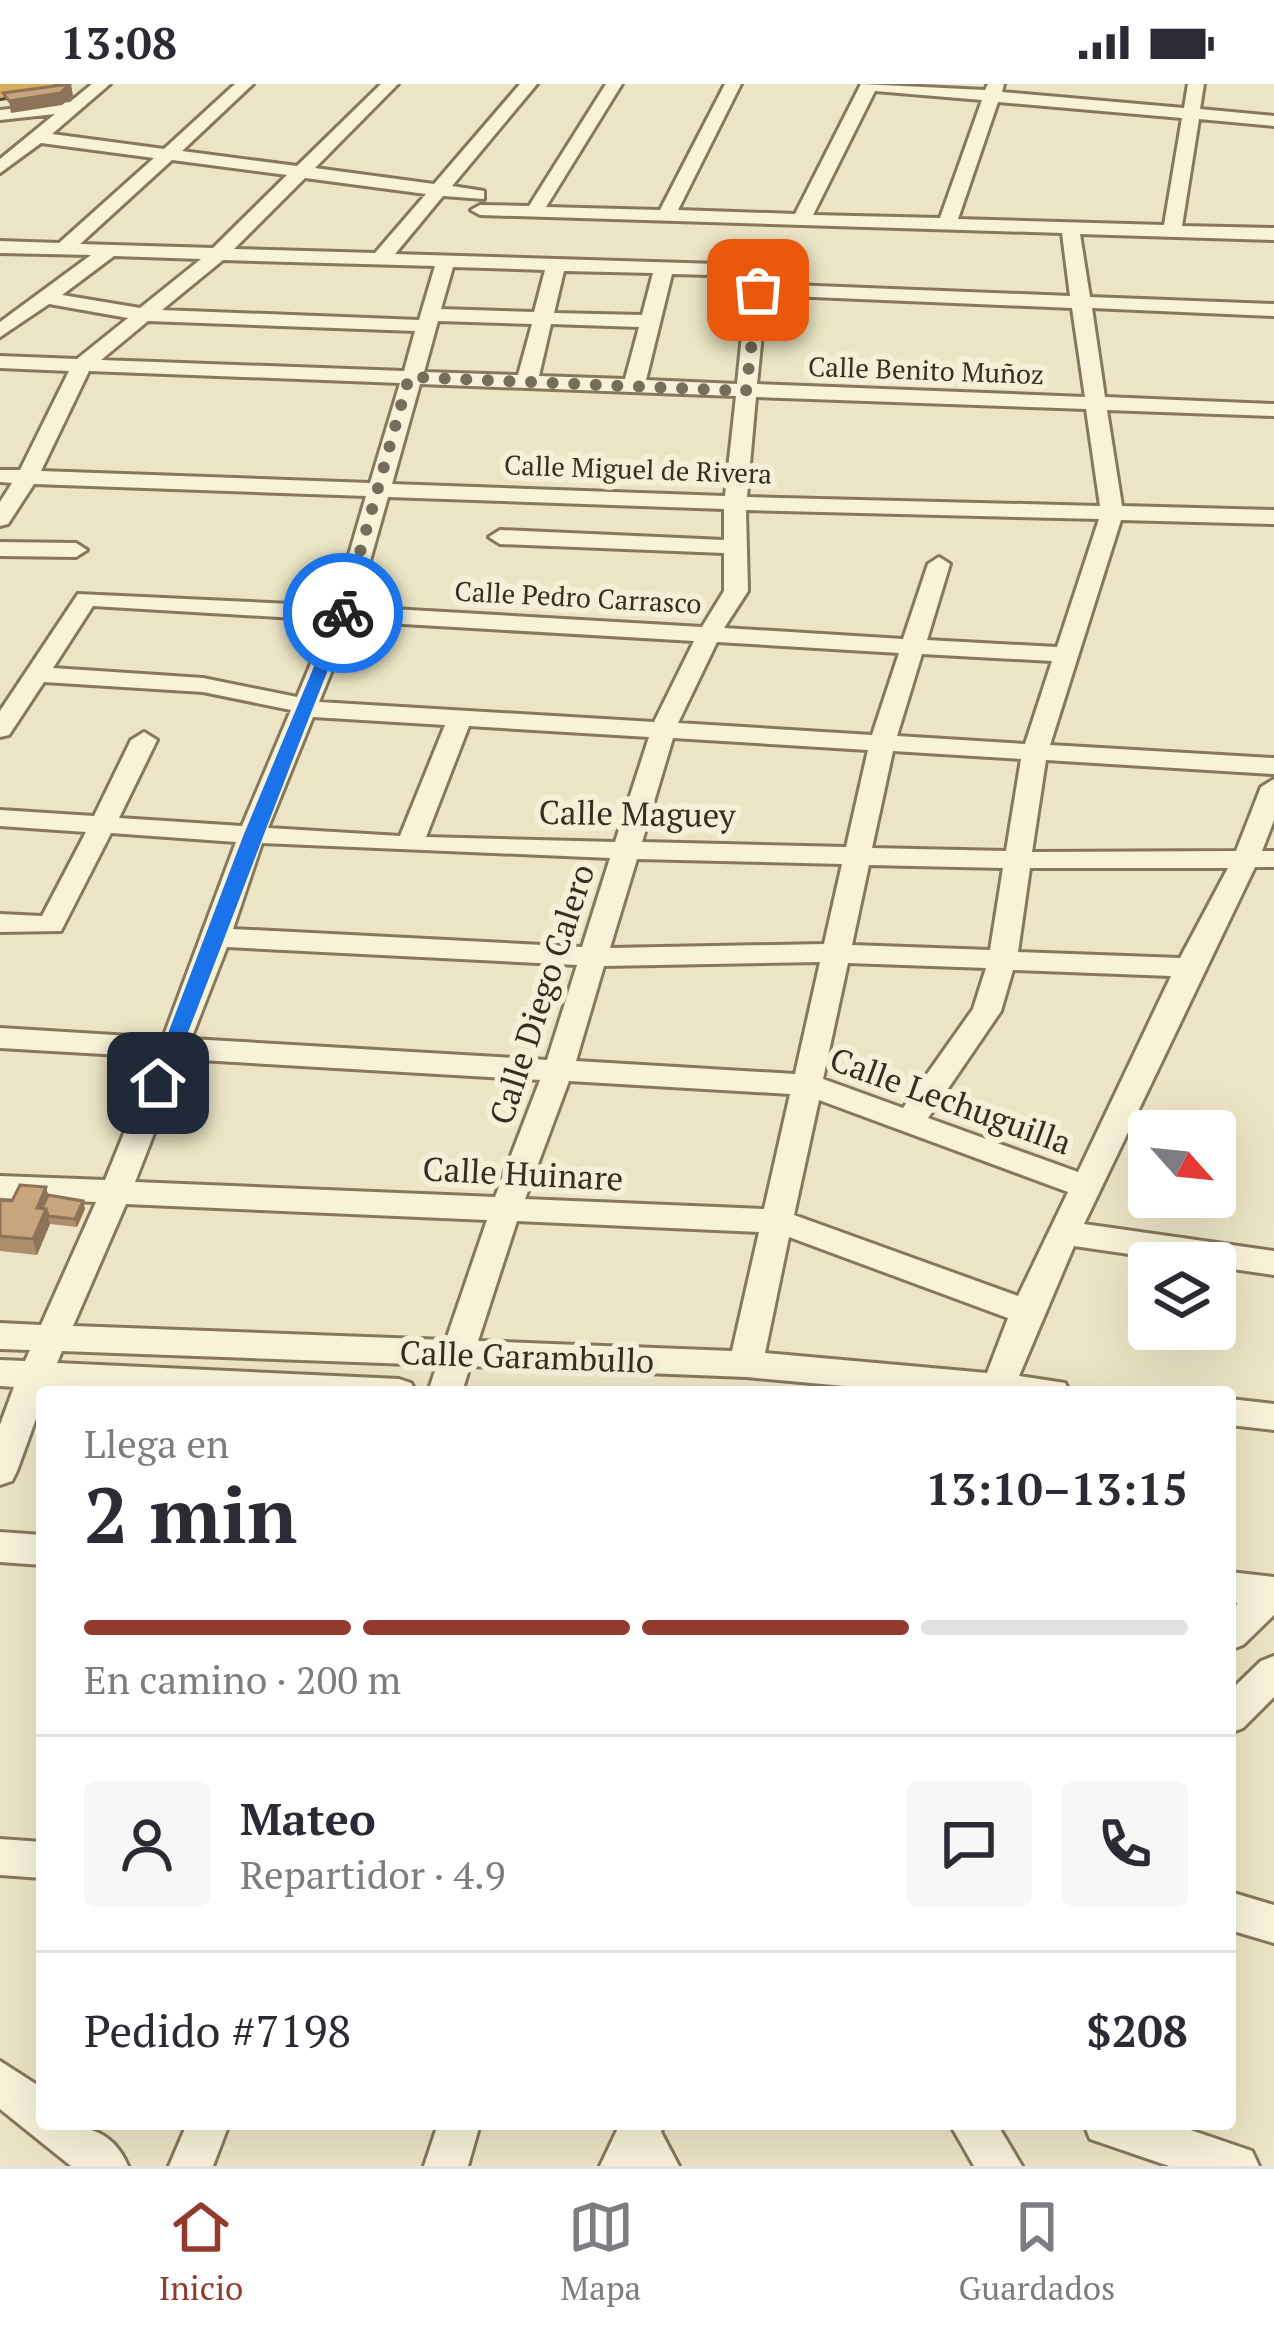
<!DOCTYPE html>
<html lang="es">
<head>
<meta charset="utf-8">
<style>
  body { margin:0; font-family:"PT Serif",serif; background:#f7f7f7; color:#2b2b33; height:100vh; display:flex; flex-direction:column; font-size:45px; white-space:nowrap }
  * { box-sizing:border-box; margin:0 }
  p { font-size:39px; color:#7c7c81 }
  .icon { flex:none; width:66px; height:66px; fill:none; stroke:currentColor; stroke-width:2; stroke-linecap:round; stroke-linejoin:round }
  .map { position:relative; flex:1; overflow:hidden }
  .panel { position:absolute; left:36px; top:1302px; width:1200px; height:744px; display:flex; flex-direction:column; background:#fff; border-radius:12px; box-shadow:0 12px 48px #0002 }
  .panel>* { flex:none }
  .needle { width:78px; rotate:117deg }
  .tools { position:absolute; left:1128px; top:1026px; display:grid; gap:24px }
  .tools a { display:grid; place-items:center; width:108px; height:108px; border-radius:12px; background:#fff; box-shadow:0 12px 48px #0002; font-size:60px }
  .pin { position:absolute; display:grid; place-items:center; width:102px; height:102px; color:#fff; margin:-51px; border-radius:24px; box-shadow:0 6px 18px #0006 }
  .courier { position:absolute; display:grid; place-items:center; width:120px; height:120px; margin:-60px; border:9px solid #1a73e8; border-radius:50%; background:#fff; color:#222; box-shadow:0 3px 15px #0007 }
  .headline em { font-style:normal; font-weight:600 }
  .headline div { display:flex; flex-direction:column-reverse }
  .headline { display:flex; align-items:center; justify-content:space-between; height:204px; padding:0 48px }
  h1 { font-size:78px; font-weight:600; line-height:90px }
  .bar { display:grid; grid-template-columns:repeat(4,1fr); gap:18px 12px; align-content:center; height:144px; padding:0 48px }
  .bar i { height:15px; border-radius:9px; background:#e1e1e2 }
  .bar .selected { background:#933a2f }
  .bar p { grid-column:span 4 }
  .line { display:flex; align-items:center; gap:30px; padding:0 48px; border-top:3px solid #e1e1e2 }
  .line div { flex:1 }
  .round { display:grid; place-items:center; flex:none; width:126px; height:126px; border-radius:12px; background:#f7f7f7 }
  .status { display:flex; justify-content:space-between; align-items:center; height:84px; padding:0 60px; background:#fff; direction:ltr }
  .status svg { height:33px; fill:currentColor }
  .menu { display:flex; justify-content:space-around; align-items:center; height:168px; border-top:3px solid #e1e1e2; background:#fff; font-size:33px; color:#7c7c81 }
  .menu a { display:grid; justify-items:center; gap:6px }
  .menu .selected { color:#933a2f }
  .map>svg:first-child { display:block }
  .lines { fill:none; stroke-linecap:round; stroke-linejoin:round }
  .minor-casing { stroke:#86785c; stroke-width:6 }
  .highway-casing { stroke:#554530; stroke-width:6 }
  .minor { fill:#f7f2d8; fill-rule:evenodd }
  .highway { fill:#d7af5a; fill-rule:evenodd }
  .wall { fill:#ad8e6c }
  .shaded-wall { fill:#8d7458 }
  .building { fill:#c9a57d; stroke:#8d7458; stroke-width:3 }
  .route { fill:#1a73e8 }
  .done { stroke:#766e59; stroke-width:12; stroke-dasharray:0 21.6 }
  .labels { text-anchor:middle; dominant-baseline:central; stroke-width:12; stroke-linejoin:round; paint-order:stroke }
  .far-street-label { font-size:27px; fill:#372e1f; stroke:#f4efd5 }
  .street-label { font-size:33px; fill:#372e1f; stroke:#f4efd5 }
</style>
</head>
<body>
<div class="status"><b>13:08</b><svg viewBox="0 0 49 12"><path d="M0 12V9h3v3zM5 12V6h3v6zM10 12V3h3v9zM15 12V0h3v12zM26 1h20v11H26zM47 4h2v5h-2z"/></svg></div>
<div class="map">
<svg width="1274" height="2082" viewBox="0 0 1274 2082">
  <rect width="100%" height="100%" fill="#ece5c5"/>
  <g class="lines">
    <defs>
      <path id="minor" d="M92,0H110L52,50L164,65L235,0H253L182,67L297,82L381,0H398L315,84L434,100L520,0H537L452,102L484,107V115L443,112L395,170L750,181L753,168L760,166L769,172L767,200L1070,212L1062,149L480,131L471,126L480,121L529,122L606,0H622L546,123L660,126L725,0H741L678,126L795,130L861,0L985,6L988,0H1004L1002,8L1184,24L1188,0H1204L1200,25L1274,32V42L1199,35L1182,142L1274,144V156L1080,150L1090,213L1274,220V232L1092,224L1105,313L1274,320V332L1107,326L1122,422L1274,426V440L1121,436L1050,661L1274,674V690L1046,676L1032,768L1236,767L1261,703L1274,695V736L1262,767H1274V783H1255L1084,1140L1274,1167V1191L1074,1162L1019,1292L1065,1299L1070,1308H910L746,1293L470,1282L462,1308H428L437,1281L62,1267L57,1279L399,1295L411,1299L416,1308L47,1304L17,1387L12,1397L0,1401V1341L14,1303L0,1302V1276L25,1277L30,1266L0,1265V1239L41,1241L96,1118L0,1114V1092L105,1096L155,973L0,964V944L163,954L236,758L111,749L61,847L0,848V830L42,832L86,748L0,742V726L94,732L131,656L144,648L157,656L119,734L242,742L291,626L203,608L44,598L9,651L0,653V627L78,510L334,522L366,412L34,400L8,440L0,442V418L12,399L0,398V386H20L69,287L0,284V272L77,275L128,234L49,220L0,253V238L91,171L0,169V157L59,159L154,74L41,59L0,89V75L55,30L0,36V26L70,18ZM875,7L982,16L940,134L813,131ZM998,18L1182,34L1164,141L958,135ZM172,76L287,91L213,164L80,160ZM305,94L426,110L375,169L234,165ZM114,172L201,175L140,224L62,211ZM223,176L435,182L419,236L162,226ZM453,183L545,186L534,228L441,225ZM564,187L653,189L642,231L554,229ZM672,190L748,192L737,300L646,296ZM766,211L1072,224L1085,313L757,300ZM148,237L415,247L404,287L101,276ZM438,237L532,240L518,291L424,288ZM551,240L639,243L625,295L539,292ZM89,287L400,299L370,399L41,387ZM420,300L736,312L725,412L392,400ZM756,313L1086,325L1100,422L747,413ZM388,413L724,425V456L500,446L489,453L500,460L724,469V507L702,543L357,523ZM746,426L1099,435L1057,563L927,556L950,480L939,473L928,480L903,555L724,544L748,507ZM93,522L329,536L297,613L203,594L53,584ZM352,537L694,557L654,638L319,618ZM717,558L899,569L872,651L678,639ZM922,570L1052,577L1025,660L897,652ZM313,633L445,641L400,752L268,744ZM469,642L649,653L615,758L426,753ZM673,654L868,666L846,763L642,758ZM893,667L1021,675L1006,767L872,764ZM262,759L610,774L582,863L233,845ZM637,775L842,780L824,860L610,864ZM869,781L1003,784L990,866L852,861ZM1030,784H1228L1180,874L1018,868ZM227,863L577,881L547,976L191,955ZM820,878L795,990L576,977L604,882ZM848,879L986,884L973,925L903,1024L823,995ZM1013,886L1171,892L1078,1088L928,1034L1001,927ZM183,975L540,996L495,1113L135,1098ZM569,997L790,1010L764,1125L525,1115ZM819,1016L1068,1108L1018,1212L794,1131ZM126,1120L487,1136L446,1256L73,1242ZM517,1137L759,1148L732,1267L478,1257ZM789,1153L1008,1234L987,1289L765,1269Z
        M0,458L76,459L87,466L76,473L0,472Z
        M1230,1315L1274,1320V1346L1230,1341Z
        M0,1448L42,1451V1481L0,1478Z
        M1230,1488L1274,1493V1531L1243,1561L1230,1566V1527L1238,1519L1230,1518Z
        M1274,1572V1613L1243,1644L1230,1649V1607L1261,1577Z
        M0,1755L42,1758V1794L0,1791Z
        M1230,1808L1274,1821V1859L1230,1846Z
        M0,1977L42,2004V2040C79,2040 112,2043 128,2082H71L0,2025Z
        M187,2040H229L213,2082H169Z
        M438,2040H480L468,2082H424Z
        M620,2040H664L661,2048L679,2082H600Z
        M950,2040H997L1022,2082H974Z
        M1084,2040H1173L1252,2067L1259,2082H1169L1090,2055Z"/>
      <path id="highway" d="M0,0H55L51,5L0,14Z"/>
    </defs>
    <!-- minor casing -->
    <use href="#minor" class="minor-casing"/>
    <!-- highway casing -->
    <use href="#highway" class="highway-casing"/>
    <!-- minor -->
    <use href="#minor" class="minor"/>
    <!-- highway -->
    <use href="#highway" class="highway"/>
  </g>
  <!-- wall -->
  <path class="wall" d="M46,1103L48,1111L83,1117L85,1125L77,1143L50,1140L37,1171L0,1167V1112L1,1116L12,1117Z"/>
  <!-- shaded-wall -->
  <path class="shaded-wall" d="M71,0L73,12L62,21L11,29L9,17Z
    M46,1103L50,1119L46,1127L50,1140L37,1171L33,1155L37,1124Z
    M83,1117L85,1125L77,1143L75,1135Z"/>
  <!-- building -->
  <path class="building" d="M70,0L60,9L9,17L3,9Z
    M20,1101L46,1103L37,1124L46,1125L33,1155L0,1152V1116L12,1117Z
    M48,1111L83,1117L75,1135L48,1132L46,1125L42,1124Z"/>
  <!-- route -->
  <path class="route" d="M338,525L351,529C287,685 230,843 168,999L165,1004H151L149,999L244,750Z"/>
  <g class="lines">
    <!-- done -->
    <path class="done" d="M343,529L409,293L746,307L758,206"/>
  </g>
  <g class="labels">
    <!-- far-street labels -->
    <g class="far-street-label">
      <text transform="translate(926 286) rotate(2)">Calle Benito Muñoz</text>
      <text transform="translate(638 385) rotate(2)">Calle Miguel de Rivera</text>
      <text transform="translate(578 513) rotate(3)">Calle Pedro Carrasco</text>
    </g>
    <!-- street labels -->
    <g class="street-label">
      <text transform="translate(637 729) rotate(1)">Calle Maguey</text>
      <text transform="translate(541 910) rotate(-72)">Calle Diego Calero</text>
      <text transform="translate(951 1016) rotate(20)">Calle Lechuguilla</text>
      <text transform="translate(523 1089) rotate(3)">Calle Huinare</text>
      <text transform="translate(527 1272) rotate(2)">Calle Garambullo</text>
    </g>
  </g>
</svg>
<div class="tools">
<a><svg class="needle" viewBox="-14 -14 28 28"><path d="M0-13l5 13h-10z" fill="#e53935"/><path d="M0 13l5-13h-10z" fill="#7c7c81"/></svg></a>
<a><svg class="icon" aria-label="layers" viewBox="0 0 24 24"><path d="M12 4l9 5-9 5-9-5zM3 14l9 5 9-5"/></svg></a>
</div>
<div class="pin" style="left:758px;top:206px;background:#ea580c"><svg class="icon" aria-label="bag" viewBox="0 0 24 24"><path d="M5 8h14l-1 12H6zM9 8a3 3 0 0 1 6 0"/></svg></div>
<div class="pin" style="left:158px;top:999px;background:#1f2937"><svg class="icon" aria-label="home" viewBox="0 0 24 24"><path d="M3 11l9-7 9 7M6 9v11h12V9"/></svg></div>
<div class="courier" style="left:343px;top:529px"><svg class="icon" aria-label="bike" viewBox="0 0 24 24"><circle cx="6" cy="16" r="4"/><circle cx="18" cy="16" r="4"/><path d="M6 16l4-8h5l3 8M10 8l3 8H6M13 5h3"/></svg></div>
<section class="panel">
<div class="headline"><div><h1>2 min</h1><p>Llega en</p></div><em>13:10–13:15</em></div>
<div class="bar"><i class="selected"></i><i class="selected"></i><i class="selected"></i><i></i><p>En camino · 200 m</p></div>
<div class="line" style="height:216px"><a class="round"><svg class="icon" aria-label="person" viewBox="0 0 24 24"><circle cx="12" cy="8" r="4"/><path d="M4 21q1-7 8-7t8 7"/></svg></a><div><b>Mateo</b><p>Repartidor · 4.9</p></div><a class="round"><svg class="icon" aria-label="chat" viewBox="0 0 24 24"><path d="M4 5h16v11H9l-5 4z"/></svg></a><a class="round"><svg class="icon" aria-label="phone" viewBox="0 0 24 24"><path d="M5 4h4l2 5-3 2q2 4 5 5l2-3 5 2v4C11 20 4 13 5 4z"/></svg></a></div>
<div class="line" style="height:156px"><div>Pedido #7198</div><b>$208</b></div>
</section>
</div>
<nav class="menu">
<a class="selected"><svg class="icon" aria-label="home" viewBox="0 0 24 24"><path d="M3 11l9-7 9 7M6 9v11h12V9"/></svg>Inicio</a>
<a><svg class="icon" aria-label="map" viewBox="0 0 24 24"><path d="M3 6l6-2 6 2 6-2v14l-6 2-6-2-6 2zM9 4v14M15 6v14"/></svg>Mapa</a>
<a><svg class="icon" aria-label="saved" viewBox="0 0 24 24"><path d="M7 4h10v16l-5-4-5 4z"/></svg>Guardados</a>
</nav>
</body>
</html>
